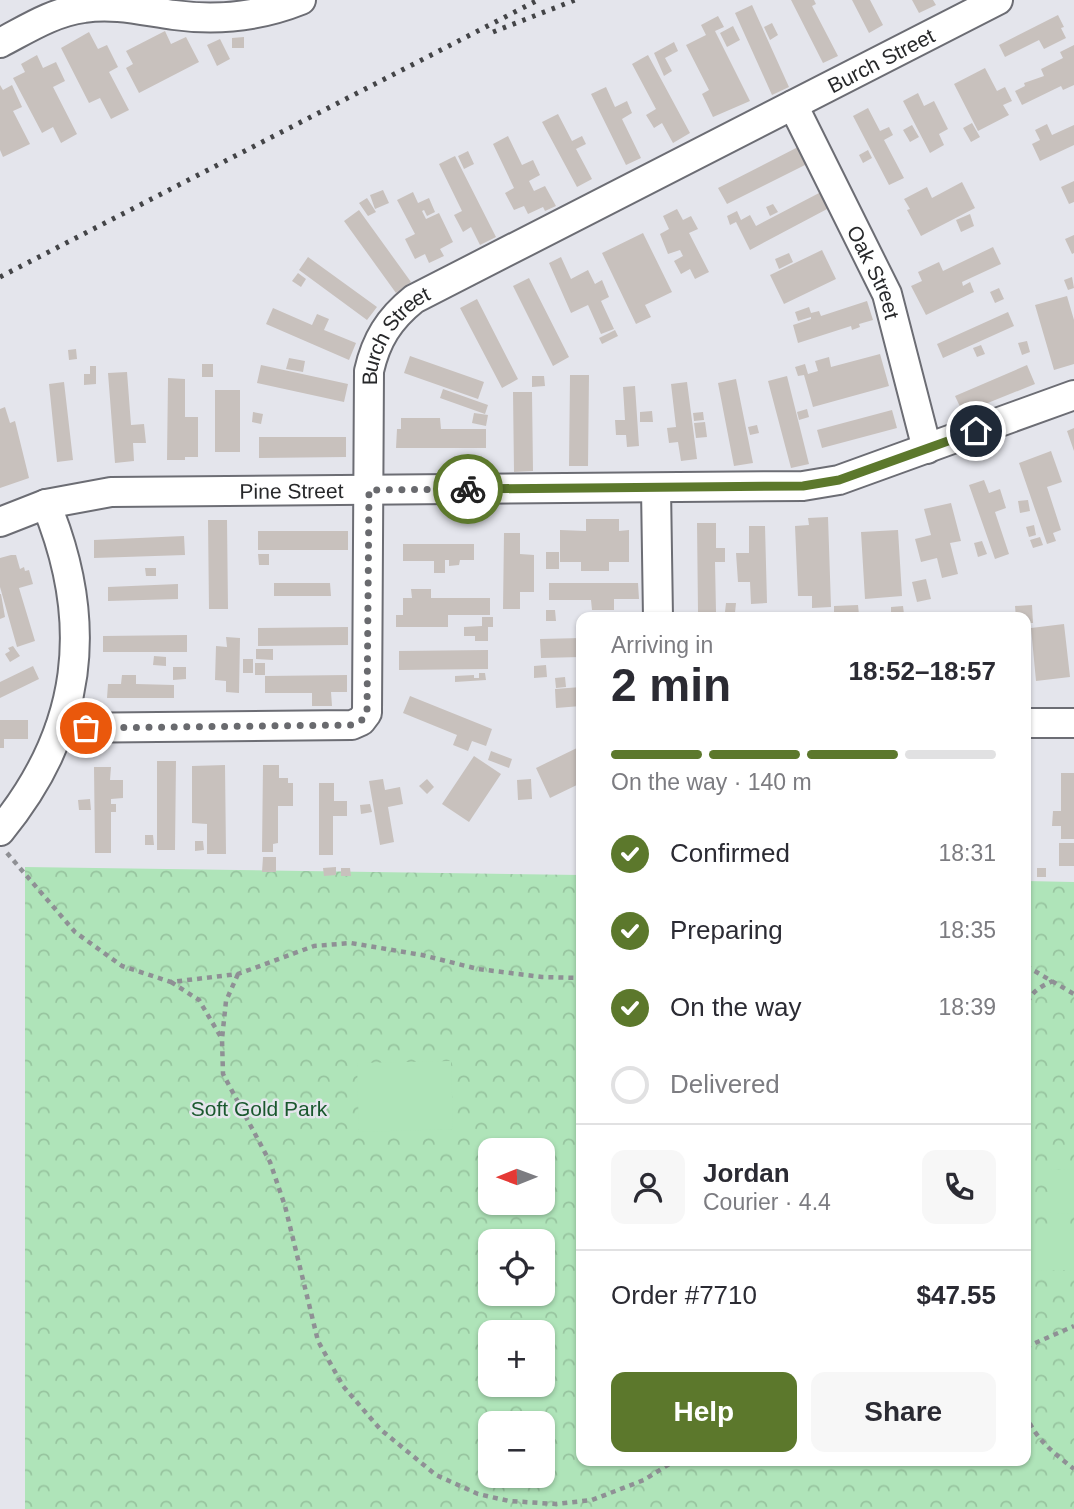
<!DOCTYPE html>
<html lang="en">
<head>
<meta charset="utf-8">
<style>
  body { margin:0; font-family:Arial,sans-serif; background:#f7f7f7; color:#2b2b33; height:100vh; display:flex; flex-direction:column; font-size:26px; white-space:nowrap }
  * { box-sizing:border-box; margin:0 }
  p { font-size:23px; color:#7c7c81 }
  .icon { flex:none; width:38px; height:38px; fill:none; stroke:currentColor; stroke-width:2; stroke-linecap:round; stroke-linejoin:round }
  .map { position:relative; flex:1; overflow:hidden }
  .drawer { position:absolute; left:576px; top:612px; width:455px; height:854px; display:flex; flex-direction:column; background:#fff; border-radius:14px; box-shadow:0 2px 5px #0004 }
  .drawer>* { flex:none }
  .needle { width:46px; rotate:269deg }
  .tools { position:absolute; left:478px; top:1138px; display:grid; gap:14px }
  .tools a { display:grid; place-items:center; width:77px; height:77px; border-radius:14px; background:#fff; box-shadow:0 2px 5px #0004; font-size:35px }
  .pin { position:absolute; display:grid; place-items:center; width:60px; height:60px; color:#fff; margin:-30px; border:4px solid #fff; border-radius:50%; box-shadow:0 2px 7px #0007 }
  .courier { position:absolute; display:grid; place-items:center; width:70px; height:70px; margin:-35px; border:5px solid #5c782c; border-radius:50%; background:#fff; color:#222; box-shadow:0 2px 9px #0007 }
  .headline em { font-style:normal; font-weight:700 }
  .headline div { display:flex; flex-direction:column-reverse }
  .headline { display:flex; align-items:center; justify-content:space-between; height:119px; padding:0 35px }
  h1 { font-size:46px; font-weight:700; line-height:52px }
  .bar { display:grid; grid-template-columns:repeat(4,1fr); gap:10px 7px; align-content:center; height:84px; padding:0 35px }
  .bar i { height:9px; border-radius:5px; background:#e1e1e2 }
  .bar .active { background:#5c782c }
  .bar p { grid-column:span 4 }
  .line { display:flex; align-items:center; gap:18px; padding:0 35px; border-top:2px solid #e1e1e2 }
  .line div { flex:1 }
  .round { display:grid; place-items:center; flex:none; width:74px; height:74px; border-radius:14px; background:#f7f7f7 }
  ol { padding:0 35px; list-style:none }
  li { display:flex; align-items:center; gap:21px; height:77px }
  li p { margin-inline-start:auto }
  li .icon { padding:7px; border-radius:50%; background:#5c782c; color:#fff; stroke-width:4 }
  li:last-child { color:#7c7c81 }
  li i { width:38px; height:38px; border:4px solid #e1e1e2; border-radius:50% }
  .primary-button { display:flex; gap:14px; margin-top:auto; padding:14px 35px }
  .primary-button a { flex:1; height:80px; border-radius:14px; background:#5c782c; color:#fff; font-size:28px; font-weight:700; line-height:80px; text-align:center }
  .primary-button a+a { background:#f7f7f7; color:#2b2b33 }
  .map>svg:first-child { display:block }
  .park { fill:url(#park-crowns); fill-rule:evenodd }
  .garden { fill:#afe4b9 }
  .building { fill:#c8c1bd }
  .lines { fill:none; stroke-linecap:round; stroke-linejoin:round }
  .minor-casing { stroke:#6c6d74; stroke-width:32 }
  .path { stroke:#8f9095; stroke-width:4.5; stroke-dasharray:5 5; stroke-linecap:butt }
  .minor { stroke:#fff; stroke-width:28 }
  .rail { stroke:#434447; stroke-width:5; stroke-dasharray:3.5 7; stroke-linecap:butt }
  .done { stroke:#696a6e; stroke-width:7; stroke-dasharray:0 12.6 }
  .route { stroke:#5c782c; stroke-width:9 }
  .labels { text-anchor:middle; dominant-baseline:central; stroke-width:5; stroke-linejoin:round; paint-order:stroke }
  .street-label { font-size:21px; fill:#27282a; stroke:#e4e5ec }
  .park-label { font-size:21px; fill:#1a582e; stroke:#e4e5ec }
</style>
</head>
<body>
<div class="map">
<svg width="1074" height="1509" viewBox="0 0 1074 1509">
  <defs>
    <pattern id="park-crowns" width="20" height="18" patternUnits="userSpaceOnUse" patternTransform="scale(1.75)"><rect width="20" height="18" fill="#afe4b9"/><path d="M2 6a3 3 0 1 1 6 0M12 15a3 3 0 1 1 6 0" fill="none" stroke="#97c49f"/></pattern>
  </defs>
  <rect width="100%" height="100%" fill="#e4e5ec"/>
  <!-- park -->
  <path class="park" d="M25,867L581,875V1461H1026V881L1074,882V1509H25ZM490,1150H542V1202H490ZM490,1241H542V1293H490ZM490,1332H542V1384H490ZM490,1423H542V1475H490Z"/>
  <!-- garden -->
  <path class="garden" d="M451,1061L453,1129L359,1132L357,1063Z
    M1074,1169V1213L1052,1214L1049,1209V1170Z
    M1026,1225H1074V1270L1026,1271Z"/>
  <!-- building -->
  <path class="building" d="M791,0H814L816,4L812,6L838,56L823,63Z
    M852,0H870L883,25L869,33Z
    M912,0H933L936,5L919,13Z
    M752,5L789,87L772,95L735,13Z
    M1058,15L1064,27L1061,28L1066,38L1044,49L1039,40L1005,57L999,45Z
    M718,16L724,27L715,31L750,101L713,117L702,94L709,90L686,45L706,35L701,25Z
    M772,23L778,35L770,40L764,27Z
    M733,26L740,40L727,47L720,33Z
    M165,31L171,44L186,37L199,62L139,93L126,68L133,64L126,51Z
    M89,32L98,49L107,45L118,67L109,72L129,110L111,119L100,98L89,103L61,48Z
    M244,37V48H232V38Z
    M220,39L230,59L217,66L207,45Z
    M674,42L678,51L665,58L672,71L664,76L654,53Z
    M1074,45V85L1063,90L1061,86L1022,105L1015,91L1025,86L1024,83L1044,76L1041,69L1063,58L1060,52Z
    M37,55L43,68L56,62L65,81L53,87L77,134L61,143L53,127L42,133L13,78L25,72L21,64Z
    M648,55L690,133L673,143L662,123L654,128L646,115L656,109L632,64Z
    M985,68L997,91L1005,87L1012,101L1003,105L1009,115L978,131L954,84Z
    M0,85L3,90L12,85L22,107L13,111L30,144L3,157L0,150Z
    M606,87L615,107L627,101L632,113L622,119L641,158L626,165L591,94Z
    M918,93L924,106L934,101L948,129L939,134L944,145L930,153L903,101Z
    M868,108L880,131L889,127L893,135L884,140L904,178L889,185L853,116Z
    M558,114L572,141L582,136L586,144L576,149L592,179L577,187L542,122Z
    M972,123L980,137L971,142L963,128Z
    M1047,124L1052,135L1074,125V145L1040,161L1032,144L1040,140L1035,130Z
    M912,125L919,137L910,142L903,130Z
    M508,136L522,165L533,160L540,175L529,181L534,191L545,186L556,206L545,211L543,207L528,214L524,206L514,210L505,193L514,188L493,144Z
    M798,147L807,164L727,204L718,188Z
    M868,150L872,158L863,163L859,155Z
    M468,151L474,164L464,169L458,156Z
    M455,156L496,237L480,245L471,227L463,232L454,215L462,211L439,164Z
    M1074,181V202L1069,204L1061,187Z
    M962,182L975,208L921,236L907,210L910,209L904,199L927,187L932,198Z
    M383,190L389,203L375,209L370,195Z
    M413,192L418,203L429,198L435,212L427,216L424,210L422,211L426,219L439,213L453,242L440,249L444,256L429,263L425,254L415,259L405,239L415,234L397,200Z
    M821,192L829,208L750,250L736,222L730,225L727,216L737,211L741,220L750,215L756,226Z
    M367,198L376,212L368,216L359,203Z
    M773,204L778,212L770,216L766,207Z
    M677,209L683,220L691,216L698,229L689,233L709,272L695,279L690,269L681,274L674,261L683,256L680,250L668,254L660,234L669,229L663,216Z
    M359,210L411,282L396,293L344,221Z
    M970,214L974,226L961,232L956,220Z
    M643,233L672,292L645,305L651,317L636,324L602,253Z
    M1074,235V253L1072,254L1065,239Z
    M993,247L1001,264L962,282L963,286L970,282L974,292L926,315L911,286L922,281L918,272L939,262L943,271Z
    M822,250L836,279L784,304L770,275Z
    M789,253L793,262L779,269L775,259Z
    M308,257L377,307L367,320L299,270Z
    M561,257L571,279L588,270L595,284L602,280L609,297L601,301L614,329L601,334L588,305L571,313L549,263Z
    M298,273L306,279L301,287L292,281Z
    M1072,277L1074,288L1068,290L1064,280Z
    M529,278L569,357L553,366L513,286Z
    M999,288L1004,299L995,303L990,292Z
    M1067,296L1074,320V364L1054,370L1035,305Z
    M477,299L518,379L502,388L460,308Z
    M867,301L873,320L859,324L860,327L852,330L851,326L798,343L793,325L811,319V317L798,321L795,312L809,307L811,313L819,311L821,316Z
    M273,308L312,325L317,314L329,319L324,330L356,343L349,360L266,324Z
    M1008,312L1014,326L943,358L937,344Z
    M615,330L618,336L602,344L599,338Z
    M1027,341L1030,352L1022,355L1018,343Z
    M981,345L985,354L977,357L973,348Z
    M76,349L77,359L69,360L68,350Z
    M880,354L889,386L813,407L804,375L798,376L795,367L805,364L808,374L818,371L815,361L829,357L831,367Z
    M410,356L484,382L478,399L404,373Z
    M289,358L305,361L303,372L286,369Z
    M202,364H213V377H202Z
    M261,365L348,384L344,402L257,383Z
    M1027,365L1035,384L963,413L955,396Z
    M90,366H96V384L84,385V374H90Z
    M127,372L131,425L144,424L146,443H133L134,461L115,463L108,373Z
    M570,375H589L588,466H569Z
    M532,376H544L545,386L532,387Z
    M787,376L809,464L791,468L768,381Z
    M168,378L185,379V417H198V457H185V460H167Z
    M736,379L753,463L734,466L718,383Z
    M64,382L73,460L57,462L49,384Z
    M687,382L697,459L681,461L678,442L669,443L667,428L676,427L671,384Z
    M635,386L639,446L627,447L626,435H616L615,420H625L623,387Z
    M443,389L488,405L485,414L440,398Z
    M215,390H240V452H215Z
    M513,392H532L533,471L514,472Z
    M5,407L10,423L15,421L29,478L0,488V409Z
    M807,409L809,417L799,420L797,412Z
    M892,410L897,428L822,448L817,430Z
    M652,411L653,422H640V412Z
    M253,412L263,414L261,424L252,422Z
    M703,412L704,420L694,421L693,413Z
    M474,413L488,415L486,426L472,423Z
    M401,418H440L441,429H486V448H396L397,429H401Z
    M705,422L707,437L696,438L694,423Z
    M757,425L759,433L750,435L748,427Z
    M1074,428V451L1067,431Z
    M259,437H346V457L259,458Z
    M1051,451L1062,482L1047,487L1061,530L1053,533L1056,541L1047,544L1019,463Z
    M984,480L989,493L1000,489L1006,508L995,512L1009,554L995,559L969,485Z
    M1028,500L1030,511L1020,513L1018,501Z
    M951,503L961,541L950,543L958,574L942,578L937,558L921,562L915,539L931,535L924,509Z
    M828,517L831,607L812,608V596H798L795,526L809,525L808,518Z
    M586,519H619V531L629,530V562H609V571H581V562H560V530L586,531Z
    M208,520H227L228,609H209Z
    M697,523H716V548H725V562H715L716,612H698Z
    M1034,525L1036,535L1029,537L1026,527Z
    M749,526H765L767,603L751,604L750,582H738L736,553H749Z
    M898,530L902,596L865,599L861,532Z
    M258,531H348V550H258Z
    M504,533H520V554L534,555V592H520V609H503Z
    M184,536L185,555L94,558V540Z
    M1040,537L1043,545L1033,548L1030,540Z
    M982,541L987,554L978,557L974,543Z
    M403,544H474V560H460L459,565L449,566V560H445V573H434V561H403Z
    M546,552H559V569H546Z
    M258,554H269V565H259Z
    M11,555H16L20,569L24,567L25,571L29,570L33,584L19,588L35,641L17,647L0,587V558Z
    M145,568H156V576H146Z
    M926,579L931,599L917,602L912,582Z
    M274,583H330L331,596H274Z
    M549,583H638L639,599H614V610H592L591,600H549Z
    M178,584V599L108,601V587Z
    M411,589H431V598H490V615H448V627H396V615H403V598H412Z
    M1,594L5,617L0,619V594Z
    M726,603H736L735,613L725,612Z
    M858,605L859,615L834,616V606Z
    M1032,605L1033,623H1026V618H1016L1015,606Z
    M903,606L904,614L891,615V607Z
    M546,610H555L556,621H546Z
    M482,617H493V627H488V641H475V636H464V627L482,626Z
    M1064,624L1070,677L1036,681L1031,628Z
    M348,627V645L258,646V628Z
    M187,635V652H103V636Z
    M226,637L240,638L239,693L226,692V681L215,680L216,646L227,647Z
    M581,638V657L541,658L540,639Z
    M13,646L20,656L10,662L5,654L10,651L8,648Z
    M256,649H273V660L256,659Z
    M488,650V669L399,670V651Z
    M154,656L166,657V666L153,665Z
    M243,659H253V673H243Z
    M255,663H265V675H255Z
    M546,665L547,677L534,678V666Z
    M33,666L39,679L0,698V682Z
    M173,667H186V679L173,680Z
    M479,673H485L486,680L455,682V676L474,675V678H479Z
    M122,675H136V684L174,685V698H107L108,684H121Z
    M347,675V692H331L332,706H312V693H265V676Z
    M565,677L566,687L556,688L555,678Z
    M581,687V706L556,708L555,689Z
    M410,696L492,729L486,746L472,741L468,751L453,745L457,735L403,713Z
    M0,720H28V739H4V748H0Z
    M581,746V783L550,798L536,768Z
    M491,751L512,759L509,768L488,760Z
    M474,756L501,774L469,822L442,804Z
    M157,761H176L175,850H157Z
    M225,765L226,854H207V824L192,823V766Z
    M263,765H279V778H288V783H293V806H278V843L273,844V852H262Z
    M94,767H111L110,780H123V798L111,799V804H116V812H111V853H95Z
    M1061,773H1074V839H1061V826H1052L1053,811H1061Z
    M383,779L385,790L400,787L403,804L388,807L394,842L380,845L369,781Z
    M427,779L434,787L427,794L419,786Z
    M531,779L532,799L518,800L517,780Z
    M319,783H334V801H347V816H333V855H319Z
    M90,799L91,810H79L78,800Z
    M370,804L372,812L361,814L360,805Z
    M145,835H153L154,845H145Z
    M195,841H203L204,850L195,851Z
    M1059,843H1074V866H1059Z
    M263,857H276V872H262Z
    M336,867V875L324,876L323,868Z
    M341,868H350L351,876H341Z
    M1037,868H1046V877H1037Z"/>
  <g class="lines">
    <defs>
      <g id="minor">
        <path d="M0,43C27,29 53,12 84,8C114,3 144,11 174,15C217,21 261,16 301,0"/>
        <path id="s1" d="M793,105L887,294L927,449"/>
        <path d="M656,488L658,618"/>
        <path id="s2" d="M0,522L46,504L111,492L803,486L839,480L1074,395"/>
        <path d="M1026,723H1074"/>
        <path id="s3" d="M60,728L352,725L361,721L367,713L369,371C376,340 389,319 414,299L998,0"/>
        <path d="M0,831C83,730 95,623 46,504"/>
      </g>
    </defs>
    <!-- minor casing -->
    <use href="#minor" class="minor-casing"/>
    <!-- path -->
    <path class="path" d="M7,853L75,932L122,966L171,982L238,974L314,946L351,943L422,955L478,969L542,977L581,978
      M1026,966L1074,994
      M238,974L226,1001L222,1039L223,1074L270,1162L285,1206L318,1341L343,1386L380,1429L436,1475L478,1494L509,1501L556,1504L592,1500L644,1480L674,1461
      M171,982L199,1000L222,1039
      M1026,1012C1026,995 1039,987 1053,981
      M1026,1030V1061
      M1026,1347L1074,1326
      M1026,1414C1033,1437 1056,1455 1074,1469"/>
    <!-- minor -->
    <use href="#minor" class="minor"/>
    <!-- rail -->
    <path class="rail" d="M493,32L575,0
      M0,277L538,0"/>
  </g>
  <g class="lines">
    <!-- done -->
    <path class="done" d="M86,728L352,725L361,721L367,713L369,490L468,489"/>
    <!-- route -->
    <path class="route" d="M468,489L803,486L839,480L976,431"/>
  </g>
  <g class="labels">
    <!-- street labels -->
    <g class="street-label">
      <text stroke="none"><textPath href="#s3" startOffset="1265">Burch Street</textPath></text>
      <text stroke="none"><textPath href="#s1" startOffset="186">Oak Street</textPath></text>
      <text stroke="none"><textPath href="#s3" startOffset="698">Burch Street</textPath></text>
      <text stroke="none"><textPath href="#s2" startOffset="296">Pine Street</textPath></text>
    </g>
    <!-- park labels -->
    <g class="park-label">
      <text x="259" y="1108">Soft Gold Park</text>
    </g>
  </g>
</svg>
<div class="tools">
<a><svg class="needle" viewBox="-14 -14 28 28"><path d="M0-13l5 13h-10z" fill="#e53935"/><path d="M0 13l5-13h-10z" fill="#7c7c81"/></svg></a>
<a><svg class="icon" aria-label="locate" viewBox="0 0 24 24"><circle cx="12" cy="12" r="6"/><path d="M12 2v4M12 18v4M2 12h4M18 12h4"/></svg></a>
<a>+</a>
<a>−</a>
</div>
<div class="pin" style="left:86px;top:728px;background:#ea580c"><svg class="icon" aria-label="bag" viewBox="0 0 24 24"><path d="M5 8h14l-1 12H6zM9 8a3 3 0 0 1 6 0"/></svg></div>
<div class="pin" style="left:976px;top:431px;background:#1f2937"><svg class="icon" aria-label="home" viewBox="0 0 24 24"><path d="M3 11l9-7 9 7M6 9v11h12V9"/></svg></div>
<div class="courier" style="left:468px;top:489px"><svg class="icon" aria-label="bike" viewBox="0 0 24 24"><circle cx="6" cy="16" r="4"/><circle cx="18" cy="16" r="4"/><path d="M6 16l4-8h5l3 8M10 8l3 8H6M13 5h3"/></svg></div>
<section class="drawer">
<div class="headline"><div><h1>2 min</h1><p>Arriving in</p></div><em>18:52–18:57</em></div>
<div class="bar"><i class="active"></i><i class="active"></i><i class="active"></i><i></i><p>On the way · 140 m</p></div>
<ol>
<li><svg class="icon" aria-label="check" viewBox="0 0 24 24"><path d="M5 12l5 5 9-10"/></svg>Confirmed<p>18:31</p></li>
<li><svg class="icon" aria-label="check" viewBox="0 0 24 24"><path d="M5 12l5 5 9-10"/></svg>Preparing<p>18:35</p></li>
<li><svg class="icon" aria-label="check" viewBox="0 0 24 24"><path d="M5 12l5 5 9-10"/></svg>On the way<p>18:39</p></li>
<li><i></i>Delivered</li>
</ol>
<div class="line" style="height:126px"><a class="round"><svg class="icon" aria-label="person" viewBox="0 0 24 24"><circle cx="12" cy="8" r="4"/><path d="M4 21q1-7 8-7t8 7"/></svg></a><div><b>Jordan</b><p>Courier · 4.4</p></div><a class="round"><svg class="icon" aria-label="phone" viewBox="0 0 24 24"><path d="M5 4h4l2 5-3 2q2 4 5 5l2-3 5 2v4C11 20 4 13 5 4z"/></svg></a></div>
<div class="line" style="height:91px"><div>Order #7710</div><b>$47.55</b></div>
<div class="primary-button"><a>Help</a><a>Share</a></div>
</section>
</div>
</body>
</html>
